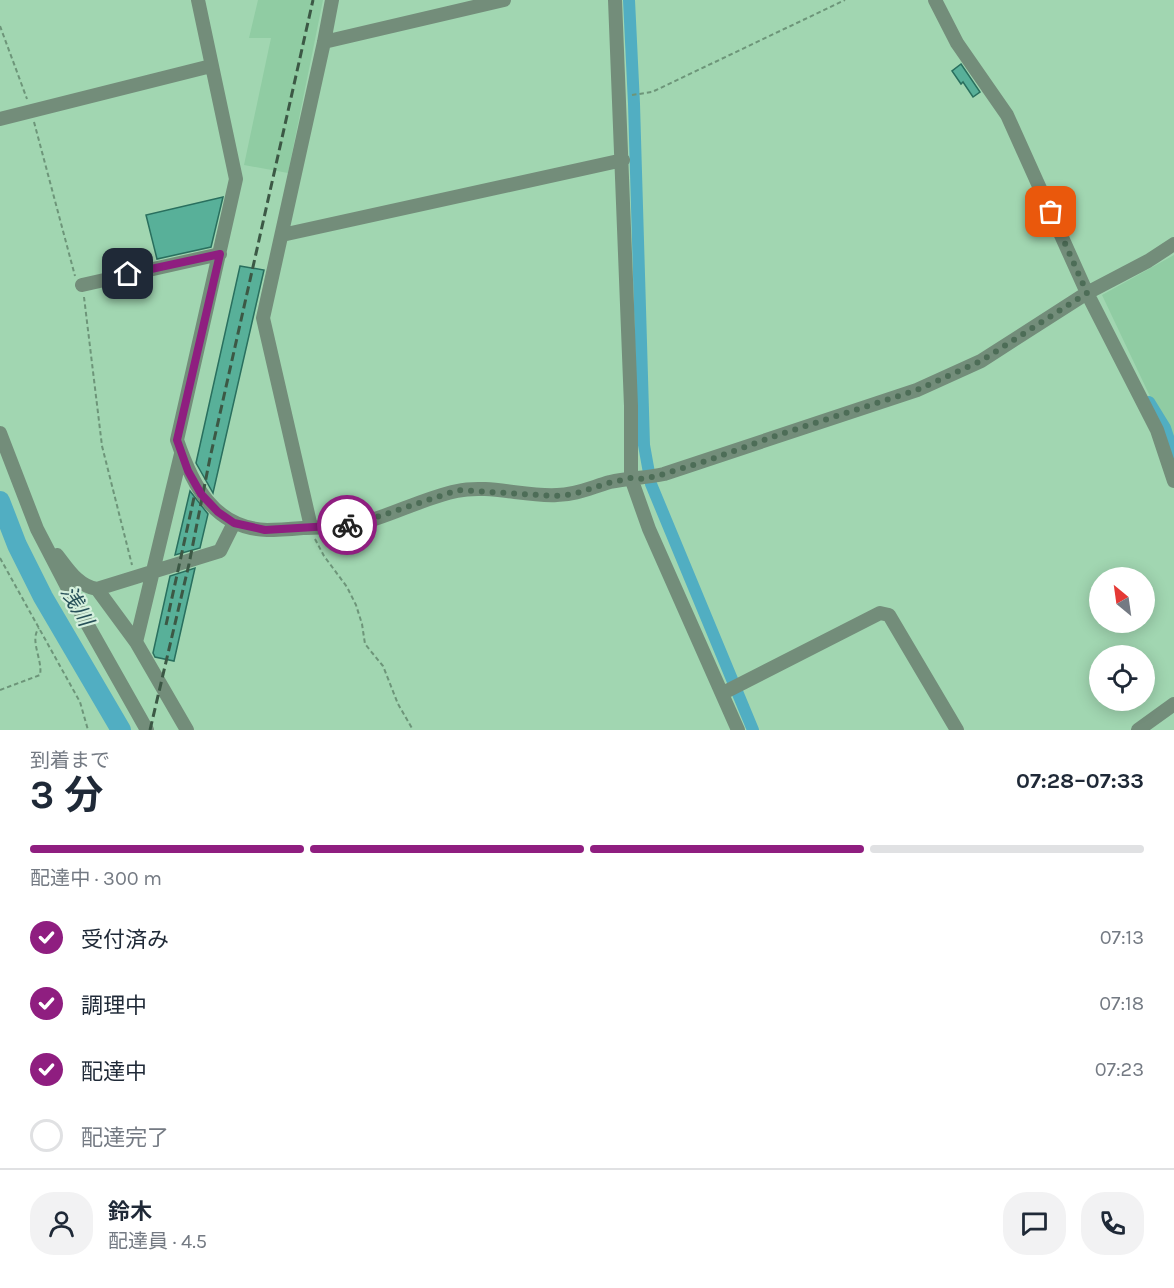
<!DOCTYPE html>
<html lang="ja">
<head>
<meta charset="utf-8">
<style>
  body { margin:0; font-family:Karla,"Noto Sans JP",sans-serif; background:#f2f2f3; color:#1f2937; height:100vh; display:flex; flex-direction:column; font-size:22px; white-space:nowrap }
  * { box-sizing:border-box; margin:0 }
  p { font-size:20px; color:#747a83 }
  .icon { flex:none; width:33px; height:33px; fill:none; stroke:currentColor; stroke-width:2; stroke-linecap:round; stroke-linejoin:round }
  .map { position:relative; height:730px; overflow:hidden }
  .side { display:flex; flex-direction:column; background:#fff; flex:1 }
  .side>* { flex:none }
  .needle { width:39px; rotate:331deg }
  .fabs { position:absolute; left:1089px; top:567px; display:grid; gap:12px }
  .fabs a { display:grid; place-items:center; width:66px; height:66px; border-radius:50%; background:#fff; box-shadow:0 3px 15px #0003; font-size:30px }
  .pin { position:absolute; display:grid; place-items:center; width:51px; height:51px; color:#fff; margin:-26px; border-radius:12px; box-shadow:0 3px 9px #0006 }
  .courier { position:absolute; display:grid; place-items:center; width:60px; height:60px; margin:-30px; border:4px solid #8f1e80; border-radius:50%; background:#fff; color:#222; box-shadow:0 2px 8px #0007 }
  .overview em { font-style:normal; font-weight:700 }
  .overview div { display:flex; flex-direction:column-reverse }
  .overview { display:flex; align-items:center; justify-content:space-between; height:102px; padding:0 30px }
  h1 { font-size:39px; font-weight:700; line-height:45px }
  .bar { display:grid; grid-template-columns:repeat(4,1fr); gap:9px 6px; align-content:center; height:72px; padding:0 30px }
  .bar i { height:8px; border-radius:4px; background:#e0e1e3 }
  .bar .selected { background:#8f1e80 }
  .bar p { grid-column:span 4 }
  .line { display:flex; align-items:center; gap:15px; padding:0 30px; border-top:2px solid #e0e1e3 }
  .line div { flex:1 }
  .round { display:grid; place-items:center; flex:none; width:63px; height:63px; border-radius:24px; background:#f2f2f3 }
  ol { padding:0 30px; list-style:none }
  li { display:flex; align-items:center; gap:18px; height:66px }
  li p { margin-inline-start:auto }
  li .icon { padding:6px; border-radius:50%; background:#8f1e80; color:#fff; stroke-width:4 }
  li:last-child { color:#747a83 }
  li i { width:33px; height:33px; border:3px solid #e0e1e3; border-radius:50% }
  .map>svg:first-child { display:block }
  .built { fill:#90cca3 }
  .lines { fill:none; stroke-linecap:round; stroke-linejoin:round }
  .canal { stroke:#51aec2; stroke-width:12 }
  .river { stroke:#51aec2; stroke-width:20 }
  .building { fill:#58b099; stroke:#296f5e; stroke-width:1.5 }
  .path { stroke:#6d9579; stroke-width:2; stroke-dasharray:4.5 3; stroke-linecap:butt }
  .minor { stroke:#738d7a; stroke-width:14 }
  .rail { stroke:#3c5845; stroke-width:3; stroke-dasharray:9 4.5; stroke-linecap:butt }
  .done { stroke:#4d6d57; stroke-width:6; stroke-dasharray:0 10.8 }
  .route { stroke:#8f1e80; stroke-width:8 }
  .labels { text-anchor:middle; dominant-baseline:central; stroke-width:4.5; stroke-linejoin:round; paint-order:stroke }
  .water-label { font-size:21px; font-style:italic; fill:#275059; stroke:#d5f0dd }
</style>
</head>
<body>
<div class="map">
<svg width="1174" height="730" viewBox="0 0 1174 730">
  <rect width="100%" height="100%" fill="#a1d6b1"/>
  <!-- built -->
  <path class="built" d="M258,0H323L288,173L244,165L271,38H249Z
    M1174,255V455L1165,428L1102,295Z"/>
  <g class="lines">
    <!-- canal -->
    <path class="canal" d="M629,0L634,104L644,445L651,484L753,730
      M1149,402L1165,428L1174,455"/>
    <!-- river -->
    <path class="river" d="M0,501L17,545L43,597L121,730"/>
  </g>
  <!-- building -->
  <path class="building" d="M961,64L980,92L973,97L963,82L961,84L952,71Z
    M223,197L211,247L157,259L146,215Z
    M240,266L264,270L213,493L196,463Z
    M190,491L208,514L200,548L175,555Z
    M195,568L174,661L155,657L153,653L170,576Z"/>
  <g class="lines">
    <!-- path -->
    <path class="path" d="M0,26L27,99
      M632,95L652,92L845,0
      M34,122L75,276
      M84,297L102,446L132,565
      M315,539L324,556L347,587L356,605L362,624L365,644L383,666L398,704L413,730
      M0,558L80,702L88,730
      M0,690L40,675C43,660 29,640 39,628"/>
    <!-- minor -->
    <path class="minor" d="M198,0L236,179L177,440C192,484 213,528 267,530C279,530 291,529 303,528C320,527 341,528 358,524C391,516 423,498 457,491C488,484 526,497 557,495C576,495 592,487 610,482C628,478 646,478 664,474L917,390L981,361L1087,293L1148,261L1174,244
      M615,0L631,406V478L649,529L738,730
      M935,0L957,43L1007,115L1087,293L1157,430L1174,481
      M324,42L504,0
      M0,119L211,66
      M282,235L623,160
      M82,285L220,254
      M0,433L37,529L77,606L147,730
      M311,527L263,318L324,42L332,0
      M57,555C68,569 78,586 97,589L220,551L234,523
      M97,589L136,642L187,730
      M136,642L181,454
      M723,693L880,613L889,615L957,730
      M1138,730L1174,704"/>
    <!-- rail -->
    <path class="rail" d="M166,625L195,493
      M150,730L189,564L210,458L313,0"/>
  </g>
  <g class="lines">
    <!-- done -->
    <path class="done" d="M347,525L356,524L458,490L555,496L574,494L608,483L631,478L644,479L664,474L709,460L778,435L917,390L981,361L1087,293L1051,212"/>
    <!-- route -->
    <path class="route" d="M128,274L220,254L177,440L188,471L201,494L218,512L234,523L265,530L347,525"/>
  </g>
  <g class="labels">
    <!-- water labels -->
    <g class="water-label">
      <text transform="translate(77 606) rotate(60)">浅川</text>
    </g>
  </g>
</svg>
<div class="fabs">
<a><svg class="needle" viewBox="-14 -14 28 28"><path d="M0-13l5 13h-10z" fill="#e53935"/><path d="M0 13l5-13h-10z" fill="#747a83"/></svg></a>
<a><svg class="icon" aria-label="locate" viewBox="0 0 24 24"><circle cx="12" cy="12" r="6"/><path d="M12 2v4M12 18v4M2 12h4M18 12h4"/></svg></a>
</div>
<div class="pin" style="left:1051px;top:212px;background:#ea580c"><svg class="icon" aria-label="bag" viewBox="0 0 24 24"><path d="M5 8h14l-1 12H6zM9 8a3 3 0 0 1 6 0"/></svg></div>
<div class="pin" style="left:128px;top:274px;background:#1f2937"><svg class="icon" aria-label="home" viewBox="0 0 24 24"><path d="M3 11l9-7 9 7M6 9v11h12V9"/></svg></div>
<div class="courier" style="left:347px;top:525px"><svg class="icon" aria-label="bike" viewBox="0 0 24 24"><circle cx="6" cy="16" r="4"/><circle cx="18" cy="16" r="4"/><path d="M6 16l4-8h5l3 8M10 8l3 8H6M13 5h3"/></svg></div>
</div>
<section class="side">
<div class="overview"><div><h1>3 分</h1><p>到着まで</p></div><em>07:28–07:33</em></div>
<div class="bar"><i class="selected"></i><i class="selected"></i><i class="selected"></i><i></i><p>配達中 · 300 m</p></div>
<ol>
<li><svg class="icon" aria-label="check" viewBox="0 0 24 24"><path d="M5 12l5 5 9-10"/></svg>受付済み<p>07:13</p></li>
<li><svg class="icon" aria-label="check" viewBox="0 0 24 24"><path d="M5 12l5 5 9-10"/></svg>調理中<p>07:18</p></li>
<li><svg class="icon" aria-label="check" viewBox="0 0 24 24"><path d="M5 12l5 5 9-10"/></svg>配達中<p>07:23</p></li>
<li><i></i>配達完了</li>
</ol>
<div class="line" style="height:108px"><a class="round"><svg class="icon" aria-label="person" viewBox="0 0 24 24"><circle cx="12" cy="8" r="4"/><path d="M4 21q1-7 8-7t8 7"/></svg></a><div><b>鈴木</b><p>配達員 · 4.5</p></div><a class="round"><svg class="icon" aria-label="chat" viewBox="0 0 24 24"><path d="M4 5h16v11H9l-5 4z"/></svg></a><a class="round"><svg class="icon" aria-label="phone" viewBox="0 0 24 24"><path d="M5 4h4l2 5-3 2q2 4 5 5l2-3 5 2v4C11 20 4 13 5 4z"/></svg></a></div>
</section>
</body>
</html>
